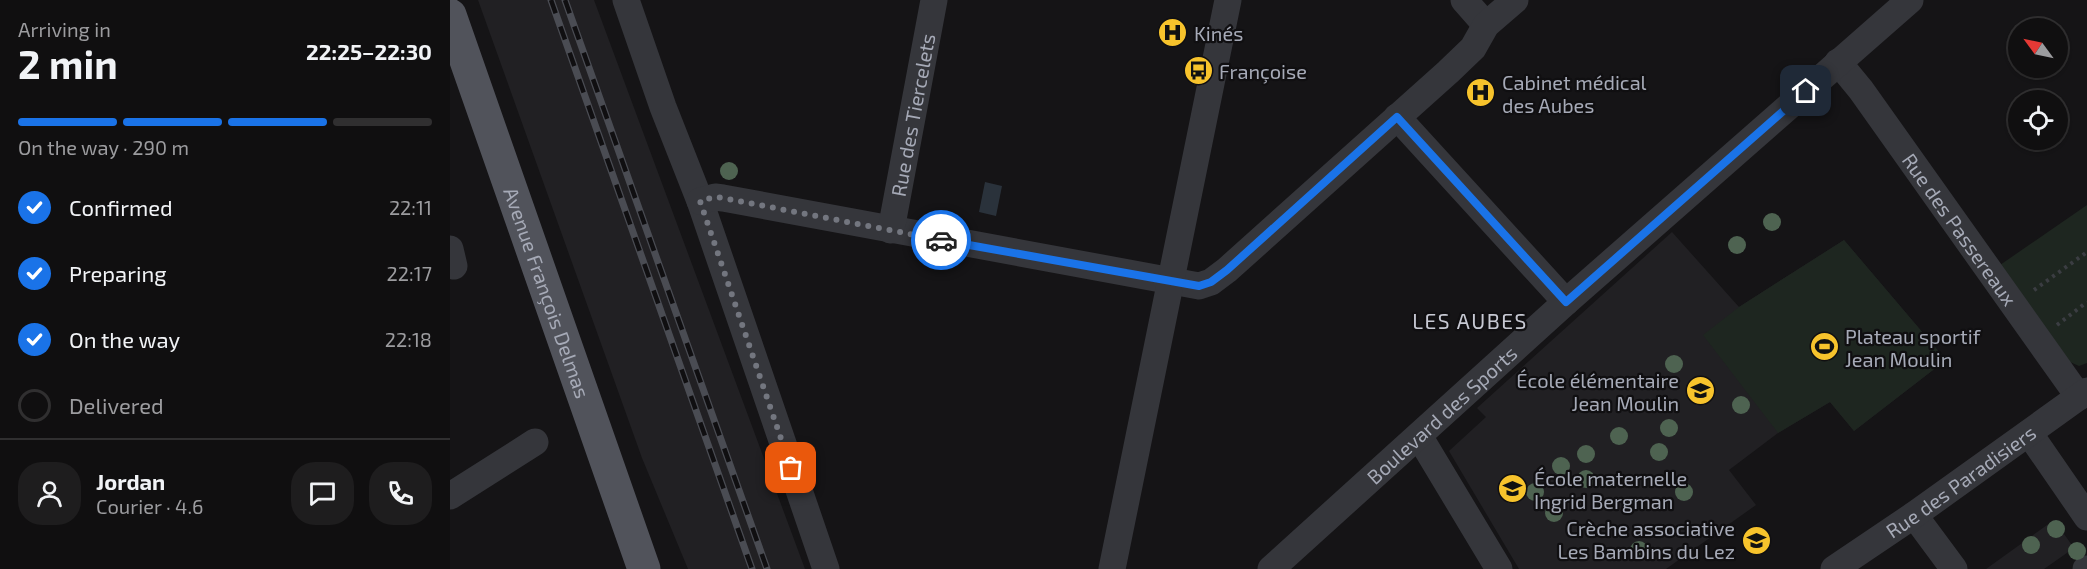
<!DOCTYPE html>
<html lang="en">
<head>
<meta charset="utf-8">
<style>
  body { margin:0; font-family:"Exo 2",sans-serif; background:#1e1d1e; color:#f1f3f6; height:100vh; display:flex; flex-direction:column; font-size:22px; white-space:nowrap }
  * { box-sizing:border-box; margin:0 }
  p { font-size:20px; color:#9c9c9f }
  .icon { flex:none; width:33px; height:33px; fill:none; stroke:currentColor; stroke-width:2; stroke-linecap:round; stroke-linejoin:round }
  .map { position:relative; flex:1; overflow:hidden }
  .details { display:flex; flex-direction:column; background:#100f10; width:450px }
  .details>* { flex:none }
  .needle { width:39px; rotate:303deg }
  .controls { position:absolute; left:1558px; top:18px; display:grid; gap:12px }
  .controls a { display:grid; place-items:center; width:60px; height:60px; border-radius:50%; background:#100f10; box-shadow:0 2px 4px #0004,0 0 0 2px #302f30; font-size:30px }
  .pin { position:absolute; display:grid; place-items:center; width:51px; height:51px; color:#fff; margin:-26px; border-radius:12px; box-shadow:0 3px 9px #0006 }
  .courier { position:absolute; display:grid; place-items:center; width:60px; height:60px; margin:-30px; border:4px solid #1a73e8; border-radius:50%; background:#fff; color:#222; box-shadow:0 2px 8px #0007 }
  .overview em { font-style:normal; font-weight:700 }
  .overview div { display:flex; flex-direction:column-reverse }
  .overview { display:flex; align-items:center; justify-content:space-between; height:102px; padding:0 18px }
  h1 { font-size:39px; font-weight:700; line-height:45px }
  .bar { display:grid; grid-template-columns:repeat(4,1fr); gap:9px 6px; align-content:center; height:72px; padding:0 18px }
  .bar i { height:8px; border-radius:4px; background:#302f30 }
  .bar .active { background:#1a73e8 }
  .bar p { grid-column:span 4 }
  .line { display:flex; align-items:center; gap:15px; padding:0 18px; border-top:2px solid #302f30 }
  .line div { flex:1 }
  .round { display:grid; place-items:center; flex:none; width:63px; height:63px; border-radius:24px; background:#1e1d1e }
  ol { padding:0 18px; list-style:none }
  li { display:flex; align-items:center; gap:18px; height:66px }
  li p { margin-inline-start:auto }
  li .icon { padding:6px; border-radius:50%; background:#1a73e8; color:#fff; stroke-width:4 }
  li:last-child { color:#9c9c9f }
  li i { width:33px; height:33px; border:3px solid #302f30; border-radius:50% }
  main { display:flex; flex:1; min-height:0 }
  .map>svg:first-child { display:block }
  .built { fill:#212023 }
  .green { fill:#1e2620 }
  .water { fill:#2a323b }
  .lines { fill:none; stroke-linecap:round; stroke-linejoin:round }
  .path { stroke:#3b3d42; stroke-width:4; stroke-dasharray:3 4.5; stroke-linecap:butt }
  .minor { stroke:#35363b; stroke-width:27 }
  .major { stroke:#51535b; stroke-width:33 }
  .rail-casing { stroke:#4a4c53; stroke-width:7 }
  .rail { stroke:#100f11; stroke-width:4.5; stroke-dasharray:14; stroke-linecap:butt }
  .tree { fill:#4e6351 }
  .done { stroke:#73767f; stroke-width:6; stroke-dasharray:0 10.8 }
  .route { stroke:#1a73e8; stroke-width:8 }
  .labels { text-anchor:middle; dominant-baseline:central; stroke-width:4.5; stroke-linejoin:round; paint-order:stroke }
  .poi-label { font-size:20px; fill:#a6aab7; stroke:#100f11; text-anchor:start }
  .street-label { font-size:20px; fill:#a6aab7; stroke:#100f11 }
  .neighbourhood-label { font-size:21px; letter-spacing:1.5px; fill:#c7c9d3; stroke:#100f11 }
</style>
</head>
<body>
<main>
<section class="details">
<div class="overview"><div><h1>2 min</h1><p>Arriving in</p></div><em>22:25–22:30</em></div>
<div class="bar"><i class="active"></i><i class="active"></i><i class="active"></i><i></i><p>On the way · 290 m</p></div>
<ol>
<li><svg class="icon" aria-label="check" viewBox="0 0 24 24"><path d="M5 12l5 5 9-10"/></svg>Confirmed<p>22:11</p></li>
<li><svg class="icon" aria-label="check" viewBox="0 0 24 24"><path d="M5 12l5 5 9-10"/></svg>Preparing<p>22:17</p></li>
<li><svg class="icon" aria-label="check" viewBox="0 0 24 24"><path d="M5 12l5 5 9-10"/></svg>On the way<p>22:18</p></li>
<li><i></i>Delivered</li>
</ol>
<div class="line" style="height:108px"><a class="round"><svg class="icon" aria-label="person" viewBox="0 0 24 24"><circle cx="12" cy="8" r="4"/><path d="M4 21q1-7 8-7t8 7"/></svg></a><div><b>Jordan</b><p>Courier · 4.6</p></div><a class="round"><svg class="icon" aria-label="chat" viewBox="0 0 24 24"><path d="M4 5h16v11H9l-5 4z"/></svg></a><a class="round"><svg class="icon" aria-label="phone" viewBox="0 0 24 24"><path d="M5 4h4l2 5-3 2q2 4 5 5l2-3 5 2v4C11 20 4 13 5 4z"/></svg></a></div>
</section>
<div class="map">
<svg width="1637" height="569" viewBox="0 0 1637 569">
  <rect width="100%" height="100%" fill="#151416"/>
  <!-- built -->
  <path class="built" d="M28,0H144L355,569H238L192,458Z
    M1222,232L1289,307L1394,240L1496,360L1404,431L1380,402L1328,433L1279,470L1306,505L1216,569H1069L999,451L1036,417L1027,408Z
    M1604,520L1624,548L1594,569H1536Z"/>
  <!-- green -->
  <path class="green" d="M1637,205V363L1629,366L1620,362L1550,265Z
    M1394,240L1496,360L1404,431L1380,402L1328,433L1253,335L1289,307Z"/>
  <!-- water -->
  <path class="water" d="M535,182L552,186L546,216L529,212Z"/>
  <g class="lines">
    <!-- path -->
    <path class="path" d="M1584,290L1637,252
      M1607,325L1637,302"/>
    <!-- minor -->
    <g class="minor">
      <path d="M176,0L213,107L250,201L376,569"/>
      <path d="M1014,0L1036,25"/>
      <path id="s1" d="M1388,62L1411,90L1629,397"/>
      <path d="M947,117L1116,302"/>
      <path d="M250,201L265,197L273,198L749,286L761,282L777,270L998,72L1023,48L1036,25L1065,0"/>
      <path id="s2" d="M441,230L484,0"/>
      <path d="M0,249L4,266"/>
      <path d="M1579,433L1637,517"/>
      <path d="M969,436L1049,569"/>
      <path d="M0,496L85,442"/>
      <path d="M1464,515L1504,569"/>
      <path d="M662,569L778,0"/>
      <path id="s3" d="M821,569L1116,302L1460,0"/>
      <path id="s4" d="M1384,569L1464,515L1637,391"/>
      <path d="M1636,569H1637"/>
    </g>
    <!-- major -->
    <path class="major" id="s5" d="M0,15L194,569"/>
    <defs>
      <path id="rail" d="M101,0L302,569
        M115,0L317,569"/>
    </defs>
    <!-- rail casing -->
    <use href="#rail" class="rail-casing"/>
    <!-- rail -->
    <use href="#rail" class="rail"/>
  </g>
  <!-- trees -->
  <g class="tree">
    <circle cx="279" cy="171" r="9"/>
    <circle cx="1322" cy="222" r="9"/>
    <circle cx="1287" cy="245" r="9"/>
    <circle cx="1224" cy="364" r="9"/>
    <circle cx="1291" cy="405" r="9"/>
    <circle cx="1219" cy="428" r="9"/>
    <circle cx="1169" cy="436" r="9"/>
    <circle cx="1209" cy="452" r="9"/>
    <circle cx="1136" cy="454" r="9"/>
    <circle cx="1111" cy="466" r="9"/>
    <circle cx="1136" cy="479" r="9"/>
    <circle cx="1085" cy="492" r="9"/>
    <circle cx="1234" cy="492" r="9"/>
    <circle cx="1104" cy="513" r="9"/>
    <circle cx="1606" cy="529" r="9"/>
    <circle cx="1581" cy="545" r="9"/>
    <circle cx="1189" cy="550" r="9"/>
    <circle cx="1627" cy="551" r="9"/>
  </g>
  <g class="lines">
    <!-- done -->
    <path class="done" d="M341,468L250,201L265,197L273,198L491,240"/>
    <!-- route -->
    <path class="route" d="M491,240L749,286L761,282L777,270L947,117L1116,302L1356,91"/>
  </g>
  <!-- icons -->
  <defs>
    <symbol id="hospital-disc" viewBox="-11 -11 22 22"><circle r="9.5" fill="#f7c32c" stroke="#100f11"/><path d="M-5-5h3v3.5h4V-5h3V5h-3V1.5h-4V5h-3Z" fill="#111"/></symbol>
    <symbol id="bus-disc" viewBox="-11 -11 22 22"><circle r="9.5" fill="#f7c32c" stroke="#100f11"/><path d="M-5-6H5V4H4V6H2V4H-2V6H-4V4H-5ZM-3.5-4V0h7V-4ZM-3.5 1.2v1.5H-2V1.2ZM2 1.2v1.5H3.5V1.2Z" fill="#111"/></symbol>
    <symbol id="stadium-disc" viewBox="-11 -11 22 22"><circle r="9.5" fill="#f7c32c" stroke="#100f11"/><path d="M0-5a6.5 5 0 1 0 0 10a6.5 5 0 1 0 0-10ZM-3.5-1.8h7v3.6h-7Z" fill="#111"/></symbol>
    <symbol id="school-disc" viewBox="-11 -11 22 22"><circle r="9.5" fill="#f7c32c" stroke="#100f11"/><path d="M0-5L7-2L0 1L-7-2ZM-4 1L0 2.5L4 1V4Q0 6-4 4Z" fill="#111"/></symbol>
  </defs>
  <g fill-rule="evenodd">
    <use href="#hospital-disc" x="706" y="16" width="33" height="33"/>
    <use href="#bus-disc" x="732" y="54" width="33" height="33"/>
    <use href="#hospital-disc" x="1014" y="76" width="33" height="33"/>
    <use href="#stadium-disc" x="1358" y="330" width="33" height="33"/>
    <use href="#school-disc" x="1234" y="374" width="33" height="33"/>
    <use href="#school-disc" x="1046" y="472" width="33" height="33"/>
    <use href="#school-disc" x="1290" y="524" width="33" height="33"/>
  </g>
  <g class="labels">
    <!-- poi labels -->
    <g class="poi-label">
      <text x="744" y="33">Kinés</text>
      <text x="769" y="71">Françoise</text>
      <text x="1052" y="82">Cabinet médical<tspan x="1052" dy="23">des Aubes</tspan></text>
      <text x="1395" y="336">Plateau sportif<tspan x="1395" dy="23">Jean Moulin</tspan></text>
      <text x="1229" y="380" text-anchor="end">École élémentaire<tspan x="1229" dy="23">Jean Moulin</tspan></text>
      <text x="1084" y="478">École maternelle<tspan x="1084" dy="23">Ingrid Bergman</tspan></text>
      <text x="1285" y="528" text-anchor="end">Crèche associative<tspan x="1285" dy="23">Les Bambins du Lez</tspan></text>
    </g>
    <!-- street labels -->
    <g class="street-label">
      <text stroke="none"><textPath href="#s2" startOffset="117">Rue des Tiercelets</textPath></text>
      <text stroke="none"><textPath href="#s1" startOffset="207">Rue des Passereaux</textPath></text>
      <text stroke="none"><textPath href="#s5" startOffset="294">Avenue François Delmas</textPath></text>
      <text stroke="none"><textPath href="#s3" startOffset="230">Boulevard des Sports</textPath></text>
      <text stroke="none"><textPath href="#s4" startOffset="154">Rue des Paradisiers</textPath></text>
    </g>
    <!-- neighbourhood labels -->
    <g class="neighbourhood-label">
      <text x="1020" y="320">LES AUBES</text>
    </g>
  </g>
</svg>
<div class="controls">
<a><svg class="needle" viewBox="-14 -14 28 28"><path d="M0-13l5 13h-10z" fill="#e53935"/><path d="M0 13l5-13h-10z" fill="#9c9c9f"/></svg></a>
<a><svg class="icon" aria-label="locate" viewBox="0 0 24 24"><circle cx="12" cy="12" r="6"/><path d="M12 2v4M12 18v4M2 12h4M18 12h4"/></svg></a>
</div>
<div class="pin" style="left:341px;top:468px;background:#ea580c"><svg class="icon" aria-label="bag" viewBox="0 0 24 24"><path d="M5 8h14l-1 12H6zM9 8a3 3 0 0 1 6 0"/></svg></div>
<div class="pin" style="left:1356px;top:91px;background:#1f2937"><svg class="icon" aria-label="home" viewBox="0 0 24 24"><path d="M3 11l9-7 9 7M6 9v11h12V9"/></svg></div>
<div class="courier" style="left:491px;top:240px"><svg class="icon" aria-label="car" viewBox="0 0 24 24"><path d="M5 17H2v-5l4-1 3-4h7l3 4 3 1v5h-3M9 17h6M6 11h13"/><circle cx="7" cy="17" r="2"/><circle cx="17" cy="17" r="2"/></svg></div>
</div>
</main>
</body>
</html>
